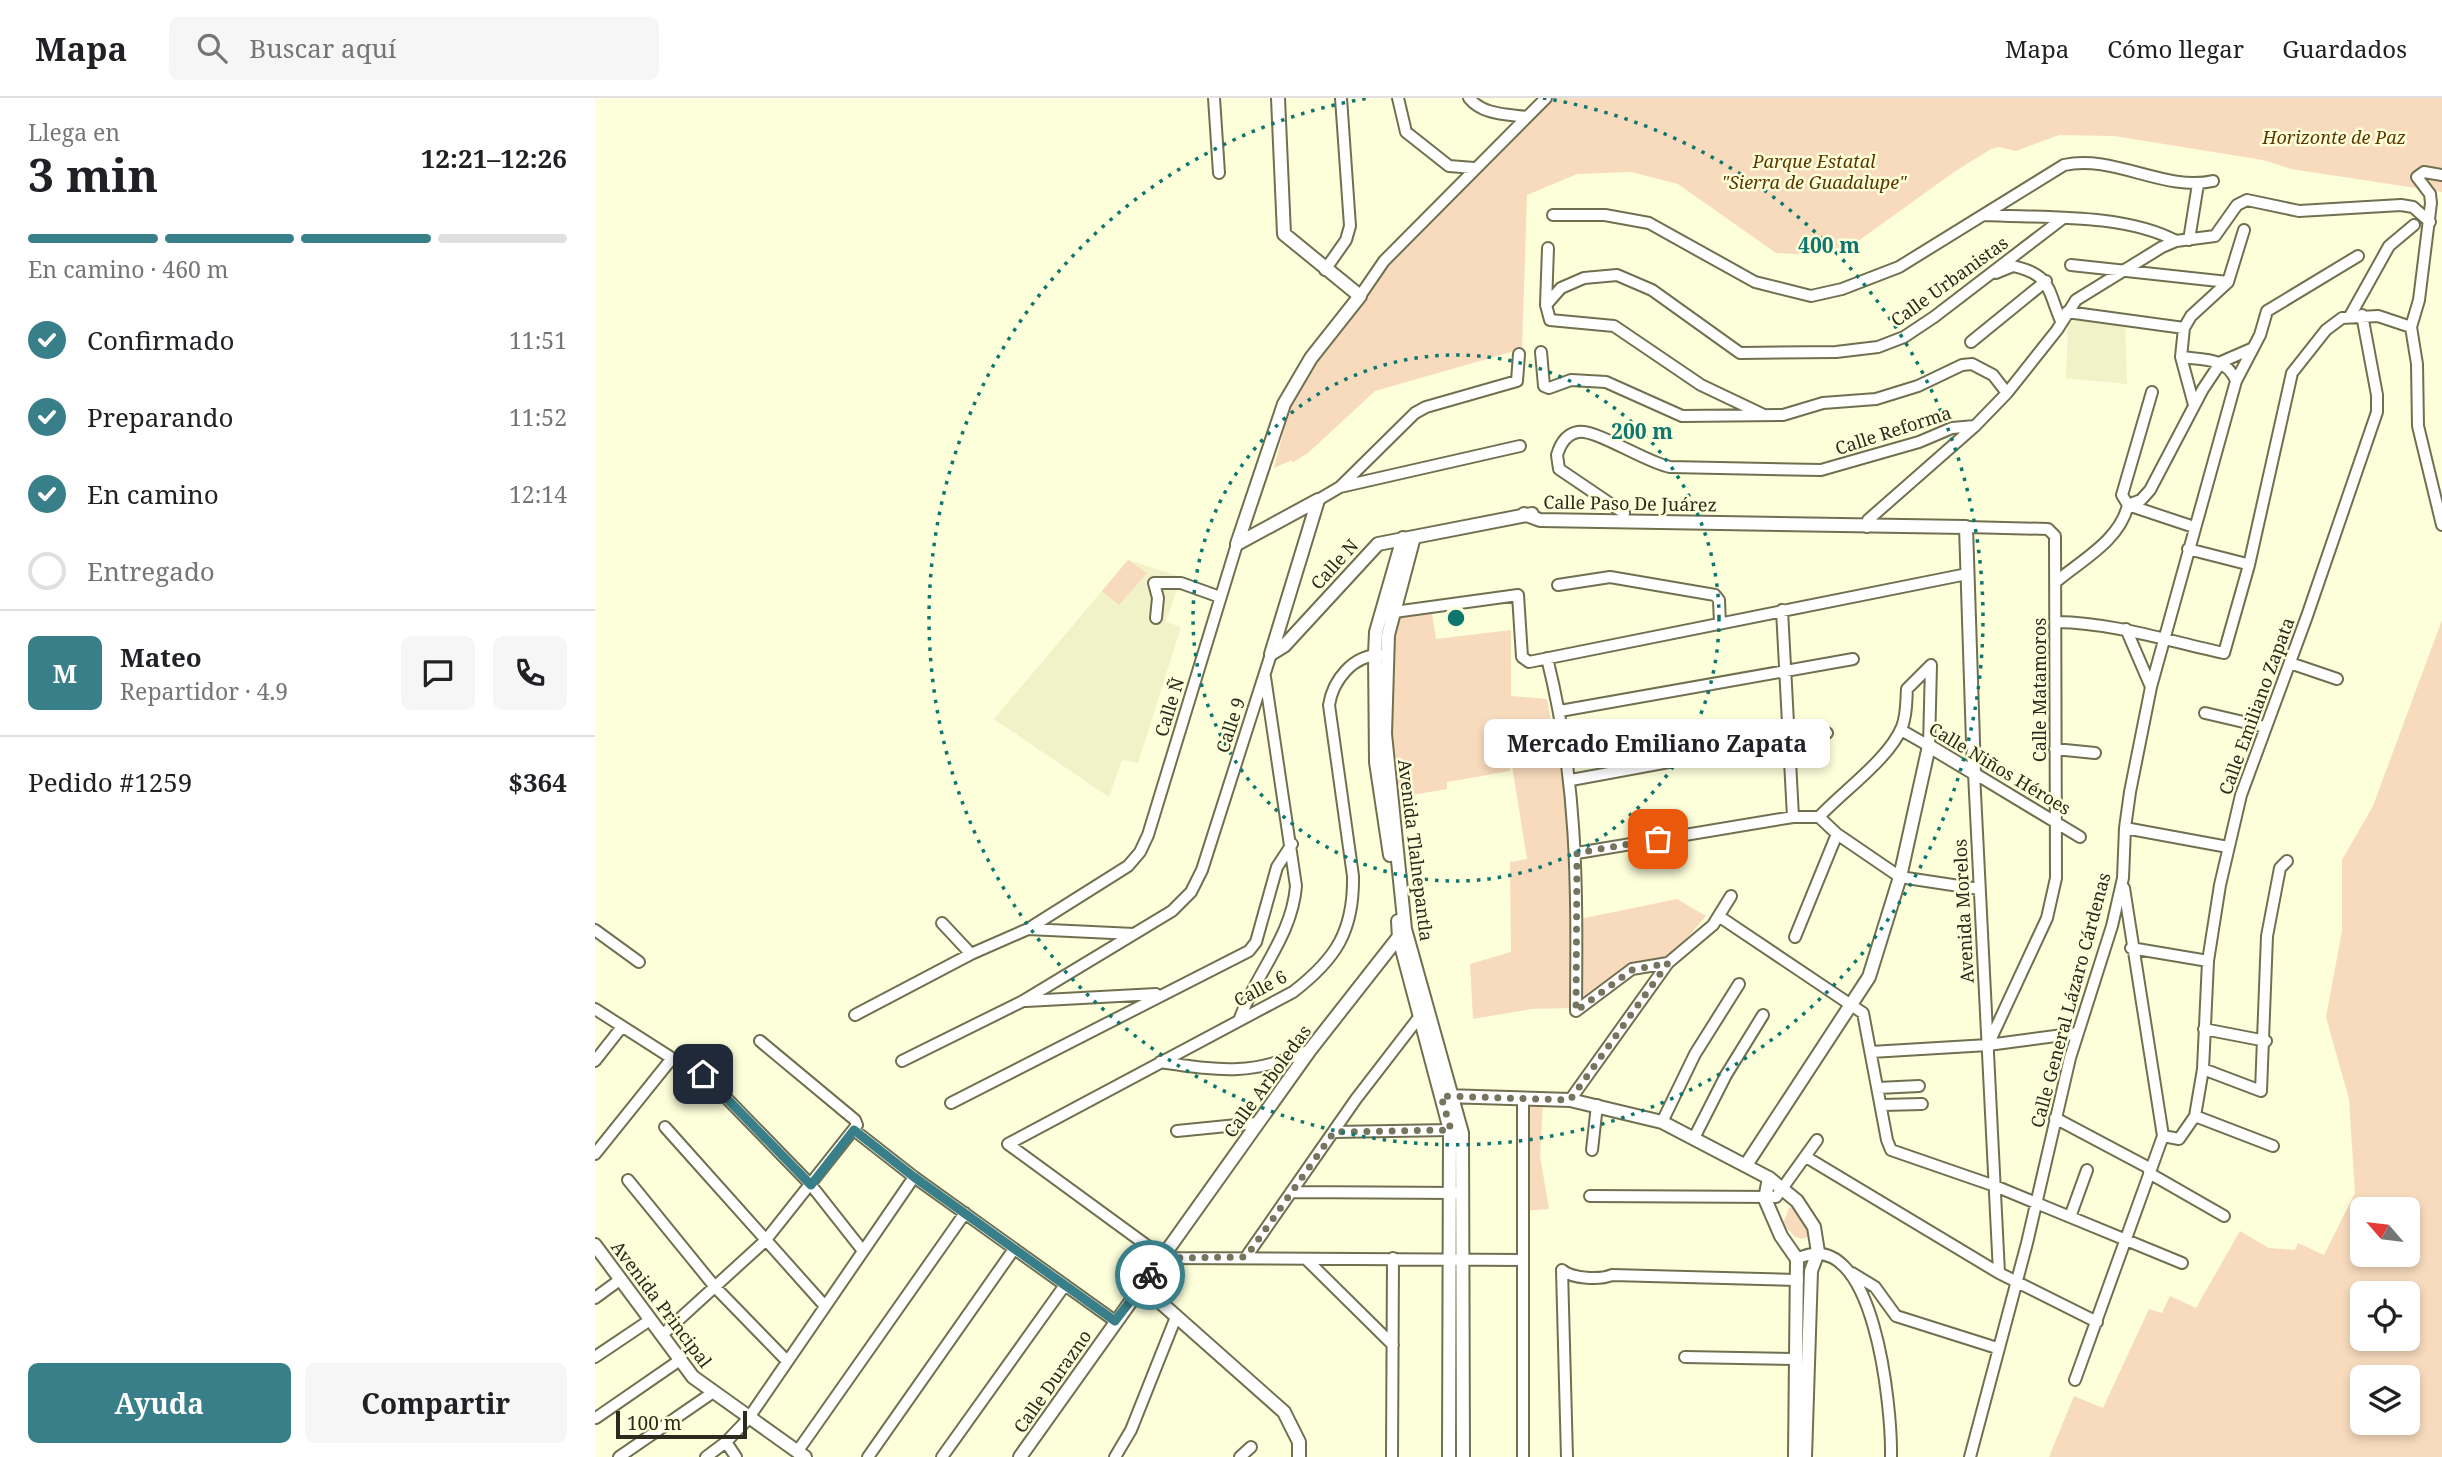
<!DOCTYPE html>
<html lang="es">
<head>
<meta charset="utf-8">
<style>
  body { margin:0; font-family:"Noto Serif",serif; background:#f6f6f6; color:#202124; height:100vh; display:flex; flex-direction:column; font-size:26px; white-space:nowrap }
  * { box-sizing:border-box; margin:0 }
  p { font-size:23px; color:#757577 }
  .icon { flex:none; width:38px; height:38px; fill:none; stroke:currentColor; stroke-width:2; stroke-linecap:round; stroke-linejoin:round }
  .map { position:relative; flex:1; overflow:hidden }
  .sheet { display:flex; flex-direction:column; background:#fff; width:595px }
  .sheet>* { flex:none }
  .needle { width:46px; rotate:298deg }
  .tools { position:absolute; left:1755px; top:1099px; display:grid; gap:14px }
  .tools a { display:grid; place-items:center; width:70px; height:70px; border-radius:10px; background:#fff; box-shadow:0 4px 10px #0003; font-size:35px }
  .scale { position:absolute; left:21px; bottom:18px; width:131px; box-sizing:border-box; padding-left:7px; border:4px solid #2a2a1d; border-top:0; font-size:19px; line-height:24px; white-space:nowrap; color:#2a2a1d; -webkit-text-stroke:5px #fdfeda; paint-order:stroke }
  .pin { position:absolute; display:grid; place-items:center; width:60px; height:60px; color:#fff; margin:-30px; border-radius:14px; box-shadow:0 4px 10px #0006 }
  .courier { position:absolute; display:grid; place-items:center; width:70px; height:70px; margin:-35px; border:5px solid #387f89; border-radius:50%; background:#fff; color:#222; box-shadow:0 2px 9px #0007 }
  .bubble { position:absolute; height:49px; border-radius:10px; background:#fff; box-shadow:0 4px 10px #0003; font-size:23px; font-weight:700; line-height:49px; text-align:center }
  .summary em { font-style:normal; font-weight:700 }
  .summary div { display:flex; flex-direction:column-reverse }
  .summary { display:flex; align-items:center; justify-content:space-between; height:119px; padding:0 28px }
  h1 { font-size:46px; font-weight:700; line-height:52px }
  .bar { display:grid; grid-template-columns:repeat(4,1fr); gap:10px 7px; align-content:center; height:84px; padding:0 28px }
  .bar i { height:9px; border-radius:5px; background:#e0e0e0 }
  .bar .active { background:#387f89 }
  .bar p { grid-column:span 4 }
  .line { display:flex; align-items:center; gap:18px; padding:0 28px; border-top:2px solid #e0e0e0 }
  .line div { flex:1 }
  .round { display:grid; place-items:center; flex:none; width:74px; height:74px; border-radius:10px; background:#f6f6f6 }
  ol { padding:0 28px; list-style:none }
  li { display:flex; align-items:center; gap:21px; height:77px }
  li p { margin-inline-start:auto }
  li .icon { padding:7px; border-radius:50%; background:#387f89; color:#fff; stroke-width:4 }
  li:last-child { color:#757577 }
  li i { width:38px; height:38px; border:4px solid #e0e0e0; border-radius:50% }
  .action { display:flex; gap:14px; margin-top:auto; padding:14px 28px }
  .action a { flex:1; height:80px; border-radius:10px; background:#387f89; color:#fff; font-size:28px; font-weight:700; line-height:80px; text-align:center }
  .action a+a { background:#f6f6f6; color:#202124 }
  header { display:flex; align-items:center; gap:42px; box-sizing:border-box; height:98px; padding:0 35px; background:#fff; border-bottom:2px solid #e0e0e0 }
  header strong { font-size:33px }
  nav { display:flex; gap:38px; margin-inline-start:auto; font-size:24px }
  .search { width:490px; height:63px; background:#f6f6f6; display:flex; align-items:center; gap:18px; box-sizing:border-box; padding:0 24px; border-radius:10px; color:#757577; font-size:26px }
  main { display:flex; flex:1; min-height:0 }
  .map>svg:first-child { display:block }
  .built { fill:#f1f2c7 }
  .green { fill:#f8dbbd; fill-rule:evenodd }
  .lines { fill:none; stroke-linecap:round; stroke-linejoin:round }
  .minor-casing { stroke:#707051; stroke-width:14 }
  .tertiary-casing { stroke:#707051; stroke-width:16 }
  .minor { stroke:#fff; stroke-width:10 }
  .tertiary { stroke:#fff; stroke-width:12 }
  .done { stroke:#74745f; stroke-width:7; stroke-dasharray:0 12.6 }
  .route { stroke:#387f89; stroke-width:9 }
  .ring { fill:none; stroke:#0f766e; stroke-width:3.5; stroke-dasharray:3.5 7 }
  .labels { text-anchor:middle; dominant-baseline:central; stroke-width:5; stroke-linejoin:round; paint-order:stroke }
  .park-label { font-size:18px; font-style:italic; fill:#5c3801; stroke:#fdfeda }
  .street-label { font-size:18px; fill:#2a2a1d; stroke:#fdfeda }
  .centre { fill:#0f766e; stroke:#fdfeda; stroke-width:3.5 }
  .ring-label { font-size:21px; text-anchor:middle; font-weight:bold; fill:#0f766e; stroke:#fdfeda; stroke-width:5; stroke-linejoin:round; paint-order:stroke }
</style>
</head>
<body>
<header>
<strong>Mapa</strong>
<div class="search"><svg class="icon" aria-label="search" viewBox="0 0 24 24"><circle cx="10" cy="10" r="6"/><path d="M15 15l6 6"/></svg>Buscar aquí</div>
<nav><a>Mapa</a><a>Cómo llegar</a><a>Guardados</a></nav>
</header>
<main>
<section class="sheet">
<div class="summary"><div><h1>3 min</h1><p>Llega en</p></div><em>12:21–12:26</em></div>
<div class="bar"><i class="active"></i><i class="active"></i><i class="active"></i><i></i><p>En camino · 460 m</p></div>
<ol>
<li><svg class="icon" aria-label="check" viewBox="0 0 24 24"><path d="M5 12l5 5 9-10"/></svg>Confirmado<p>11:51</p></li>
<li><svg class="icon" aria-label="check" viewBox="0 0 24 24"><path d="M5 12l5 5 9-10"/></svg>Preparando<p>11:52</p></li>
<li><svg class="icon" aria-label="check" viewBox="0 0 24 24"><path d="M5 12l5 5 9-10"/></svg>En camino<p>12:14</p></li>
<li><i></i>Entregado</li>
</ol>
<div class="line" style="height:126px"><b class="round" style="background:#387f89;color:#fff">M</b><div><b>Mateo</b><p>Repartidor · 4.9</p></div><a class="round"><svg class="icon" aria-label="chat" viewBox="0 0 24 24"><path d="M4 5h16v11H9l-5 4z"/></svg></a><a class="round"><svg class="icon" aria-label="phone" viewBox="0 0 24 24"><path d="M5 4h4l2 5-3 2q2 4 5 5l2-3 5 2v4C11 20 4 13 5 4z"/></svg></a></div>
<div class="line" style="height:91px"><div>Pedido #1259</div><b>$364</b></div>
<div class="action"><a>Ayuda</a><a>Compartir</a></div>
</section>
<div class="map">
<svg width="1847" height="1359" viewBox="0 0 1847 1359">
  <rect width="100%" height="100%" fill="#fdfeda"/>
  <!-- built -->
  <path class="built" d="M1484,217L1530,225L1532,286L1471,280L1473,226Z
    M533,462L586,479L571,524L586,529L543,665L527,662L514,699L399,621Z"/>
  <!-- green -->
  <path class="green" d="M961,0H1847V94L1696,71L1668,62L1519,38L1464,37L1421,53L1404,49L1396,51L1359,74L1259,146L1215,157L1181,155L1083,86L1036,74L982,76L932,97L927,251L780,293L713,355L697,365V362L679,370L694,311L746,223L813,145L905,48Z
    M533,462L552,475L524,507L507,493Z
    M837,516L841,541L916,532V598L952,601L959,640L914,658L915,673L852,684V691L800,700L793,592L796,517Z
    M1847,522V1359H1454L1479,1298L1508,1310L1554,1211L1567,1215L1575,1198L1601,1210L1645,1133L1674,1150L1700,1152L1703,1145L1729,1157L1760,1095L1754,1001L1731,919L1747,833V762L1778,708ZM1768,1111H1813V1157H1768ZM1768,1195H1813V1241H1768ZM1768,1279H1813V1325H1768Z
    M961,643C977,731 977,821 976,910L937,911L878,921L875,866L916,854L915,764L932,761L916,661Z
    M1082,801L1111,818L1073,862L1034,870L984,907L985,821Z
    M932,1003L948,1006L945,1058L954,1111L928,1113Z
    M1200,1109L1216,1137L1208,1141L1200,1139L1188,1126L1194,1110Z"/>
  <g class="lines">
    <defs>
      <path id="minor" d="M619,0L624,75
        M803,0L811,34L854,68L879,70
        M874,0C888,17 911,16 932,19
        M1847,77L1829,74L1822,79L1835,96L1836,105L1824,202L1816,229L1822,266L1823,328L1847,427
        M958,117H1010L1054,125L1160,184L1216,198L1247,191L1304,169L1469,67C1518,56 1570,94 1618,83
        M1389,117C1447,120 1529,115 1581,143
        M1594,142L1603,86
        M953,150L951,207L955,222L1019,228L1106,287L1167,316
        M1476,167L1633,184
        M730,172L751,142L755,128L746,0
        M1401,175L1418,168C1457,177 1452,191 1466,223
        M765,198L789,163L951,0
        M951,207L966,190L989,180L1022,177L1057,192L1145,255L1241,254L1283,249L1309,239L1339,219L1467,121
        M1472,214L1589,230
        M1755,218L1794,148L1819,127
        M1376,244L1451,183
        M946,254L949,288L954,290L976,282L1011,284L1087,318L1188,317L1228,305L1281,301L1323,288L1367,267L1377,266L1398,277L1412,295
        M1586,259C1608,262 1632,259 1641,283
        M1557,294L1527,397L1533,407L1599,429
        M1599,307L1586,259L1589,230L1596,218L1633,184L1649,132
        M745,389L820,315L831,309L922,283L924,256
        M723,402L745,389L925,348
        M1029,415L964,371L962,357C965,347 971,336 983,334C1002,331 1051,365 1075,369L1226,372L1324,344L1357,330L1380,328
        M1272,429L1273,422L1380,328L1412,295L1462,232L1481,202L1567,149L1581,143L1620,138L1642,107L1652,102L1704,113L1806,107L1818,109L1835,124
        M1371,429L1453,431L1460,438L1461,780L1452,820L1393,947
        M1593,451L1648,465
        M1462,483C1487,462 1525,442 1533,407L1546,402L1555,392L1608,291L1626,264L1656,251
        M963,487L1015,479L1120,497L1124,502L1125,526
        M1187,512L1198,719
        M792,515L923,497L927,559L934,564L1372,476
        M561,520L563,500L559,485H586L625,499
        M1462,524C1520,525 1573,543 1629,555L1654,467L1697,275L1731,232L1747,220L1783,218L1816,229
        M1531,531L1556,589
        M785,557C758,557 738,582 734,607L758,778C759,833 741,861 698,894L413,1046L569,1160L928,1162
        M952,560C983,683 982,787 981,913
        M1695,565L1742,581
        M965,613L1258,561
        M1610,615L1670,629
        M1306,632L1334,648L1336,567
        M1460,651L1500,655
        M1379,675L1404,1175
        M1379,675L1485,739
        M976,682L1232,635
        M1224,719C1248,693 1294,661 1307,629C1312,616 1311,604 1312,591L1336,567
        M1530,730L1633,749
        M982,755L1198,719H1224L1242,736L1305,779L1384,791
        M1125,819L1268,915L1292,1042L1296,1052L1400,1088L1587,1165
        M347,825L376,856
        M433,831L539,836
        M0,832L44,864
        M1200,839L1242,736
        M1536,850L1613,863
        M431,903L561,896
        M0,911L75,959L74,964L0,1056
        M981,913L1037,871L1073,865
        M260,917L376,856L433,831L533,768L545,754L553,737L642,446
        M645,920C662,874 697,838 701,788L670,579
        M1609,931L1671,943
        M1276,954L1393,947L1483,935
        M0,963L26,930
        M307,963L428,903L577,813L596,794L607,772L676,556
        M565,964C627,973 657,978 715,952
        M1608,971L1666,993L1672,838L1685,770L1692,763
        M108,976L216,1087L268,1153
        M1283,990L1324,988
        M975,1002L1073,865L1118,827L1136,798
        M356,1005L654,853L661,844L682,769L697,746
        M1287,1007L1327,1006
        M1600,1018L1678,1048
        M1460,1020L1556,1071
        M1067,1024L1100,956L1144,886
        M70,1029L229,1207
        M259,1032L319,1079L520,1223
        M582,1033L662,1025
        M739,1034L855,1032
        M1568,1038L1584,1041L1600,1018L1608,971L1613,863L1625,787L1646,697L1712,518L1782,314V297L1767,217
        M1099,1040L1131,977L1168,917
        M997,1052L1002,1007
        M1211,1059L1404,1175L1502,1224
        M1554,1075L1629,1118
        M33,1082L120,1189L191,1262
        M696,1094L862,1095
        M995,1098L1181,1099L1222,1042
        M1475,1119L1492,1072
        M651,1159L761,1001L825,918
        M1202,1161C1280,1122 1297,1313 1296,1359
        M712,1162L798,1247
        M967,1172C978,1181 1005,1182 1017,1177L1203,1182
        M967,1172L972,1359
        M1257,1175L1280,1189L1301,1218L1402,1250
        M0,1200L26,1181
        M68,1236L170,1143L262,1027L260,1022L165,943
        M0,1259L55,1222
        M1090,1259L1202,1261
        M1480,1282L1568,1038L1529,790
        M1,1320L85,1262
        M131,1344L141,1359
        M202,1354L370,1115
        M24,1359L117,1295
        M111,1359L131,1344L153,1321L319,1079
        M273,1359L419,1151
        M347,1359L470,1187
        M520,1359L536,1332L581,1219
        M645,1359L656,1349
        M797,1359L798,1160
        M928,1359V1000
        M1375,1359L1432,1145L1475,960L1517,828L1528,780L1530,730L1535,694L1556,589L1641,283L1665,237L1672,213L1763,158"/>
      <path id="tertiary" d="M929,416L945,422L1371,429L1379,675
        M819,439L793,537L790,636L810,831L867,1035L868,1359
        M642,446L689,306L716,260L765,198L689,136L683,0
        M642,446L723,402
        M676,556L689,548L783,446L937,416
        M676,556L723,402
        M795,757L781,664L780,556L781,534L808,440
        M803,823L804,840L855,1032L854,1359
        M850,998L975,1002L1067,1024L1174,1080L1202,1103L1219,1129L1223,1154L1216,1173L1210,1359
        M1151,1067L1274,879L1305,779L1334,648L1379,675
        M1174,1080L1170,1101L1186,1138L1202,1161L1200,1359
        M0,1147L98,1279L210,1359
        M547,1188L689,1314L704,1344V1359
        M425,1359L715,952L806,836"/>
    </defs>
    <!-- minor casing -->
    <use href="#minor" class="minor-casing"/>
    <!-- tertiary casing -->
    <use href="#tertiary" class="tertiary-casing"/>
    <!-- minor -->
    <use href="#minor" class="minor"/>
    <!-- tertiary -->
    <use href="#tertiary" class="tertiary"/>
  </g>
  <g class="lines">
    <!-- done -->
    <path class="done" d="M555,1177L569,1160L651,1159L739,1034L856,1032L846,998L975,1002L1073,865L1037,872L981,913L982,755L1063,741"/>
    <!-- route -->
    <path class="route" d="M108,976L216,1087L259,1032L319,1079L520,1223L555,1177"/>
  </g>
  <!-- distance rings -->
  <g class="ring">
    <circle cx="861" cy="520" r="263"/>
    <path d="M948 0A527 527 0 1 1 774 0"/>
  </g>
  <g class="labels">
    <!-- park labels -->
    <g class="park-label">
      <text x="1739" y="39">Horizonte de Paz</text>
      <text x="1219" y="63">Parque Estatal<tspan x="1219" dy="21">"Sierra de Guadalupe"</tspan></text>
    </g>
    <!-- street labels -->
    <g class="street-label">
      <text transform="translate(1354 183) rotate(-36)">Calle Urbanistas</text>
      <text transform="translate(1298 332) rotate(-18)">Calle Reforma</text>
      <text transform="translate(1035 405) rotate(1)">Calle Paso De Juárez</text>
      <text transform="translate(739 466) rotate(-48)">Calle N</text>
      <text transform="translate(1444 592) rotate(-90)">Calle Matamoros</text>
      <text transform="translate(1661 608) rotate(-70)">Calle Emiliano Zapata</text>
      <text transform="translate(574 609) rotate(-73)">Calle Ñ</text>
      <text transform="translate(635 627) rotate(-72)">Calle 9</text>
      <text transform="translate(1405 670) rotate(31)">Calle Niños Héroes</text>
      <text transform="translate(821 752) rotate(83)">Avenida Tlalnepantla</text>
      <text transform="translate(1368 813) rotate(-93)">Avenida Morelos</text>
      <text transform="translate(665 890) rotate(-28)">Calle 6</text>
      <text transform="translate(1475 902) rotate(-75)">Calle General Lázaro Cárdenas</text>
      <text transform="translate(672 983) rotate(-54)">Calle Arboledas</text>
      <text transform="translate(67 1206) rotate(53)">Avenida Principal</text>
      <text transform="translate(457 1283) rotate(-55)">Calle Durazno</text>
    </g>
  </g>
  <circle cx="861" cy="520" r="10" class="centre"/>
  <g class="ring-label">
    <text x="1234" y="155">400 m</text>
    <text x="1047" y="341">200 m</text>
  </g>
</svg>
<div class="tools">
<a><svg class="needle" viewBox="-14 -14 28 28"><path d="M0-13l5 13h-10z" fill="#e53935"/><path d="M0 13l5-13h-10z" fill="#757577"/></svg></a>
<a><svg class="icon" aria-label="locate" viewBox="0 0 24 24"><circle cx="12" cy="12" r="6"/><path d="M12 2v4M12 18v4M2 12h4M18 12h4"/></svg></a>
<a><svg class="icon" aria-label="layers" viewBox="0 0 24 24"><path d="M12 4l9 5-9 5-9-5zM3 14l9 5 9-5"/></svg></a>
</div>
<div class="scale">100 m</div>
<div class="pin" style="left:1063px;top:741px;background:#ea580c"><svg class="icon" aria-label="bag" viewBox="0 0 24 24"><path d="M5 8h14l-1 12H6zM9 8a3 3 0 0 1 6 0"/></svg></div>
<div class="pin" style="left:108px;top:976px;background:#1f2937"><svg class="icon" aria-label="home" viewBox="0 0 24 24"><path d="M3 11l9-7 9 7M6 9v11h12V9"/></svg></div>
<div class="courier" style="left:555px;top:1177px"><svg class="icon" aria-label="bike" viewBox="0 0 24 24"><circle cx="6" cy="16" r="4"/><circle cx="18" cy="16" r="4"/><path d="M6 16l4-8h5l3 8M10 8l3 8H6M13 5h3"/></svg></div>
<div class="bubble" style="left:889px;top:621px;width:346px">Mercado Emiliano Zapata</div>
</div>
</main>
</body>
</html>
